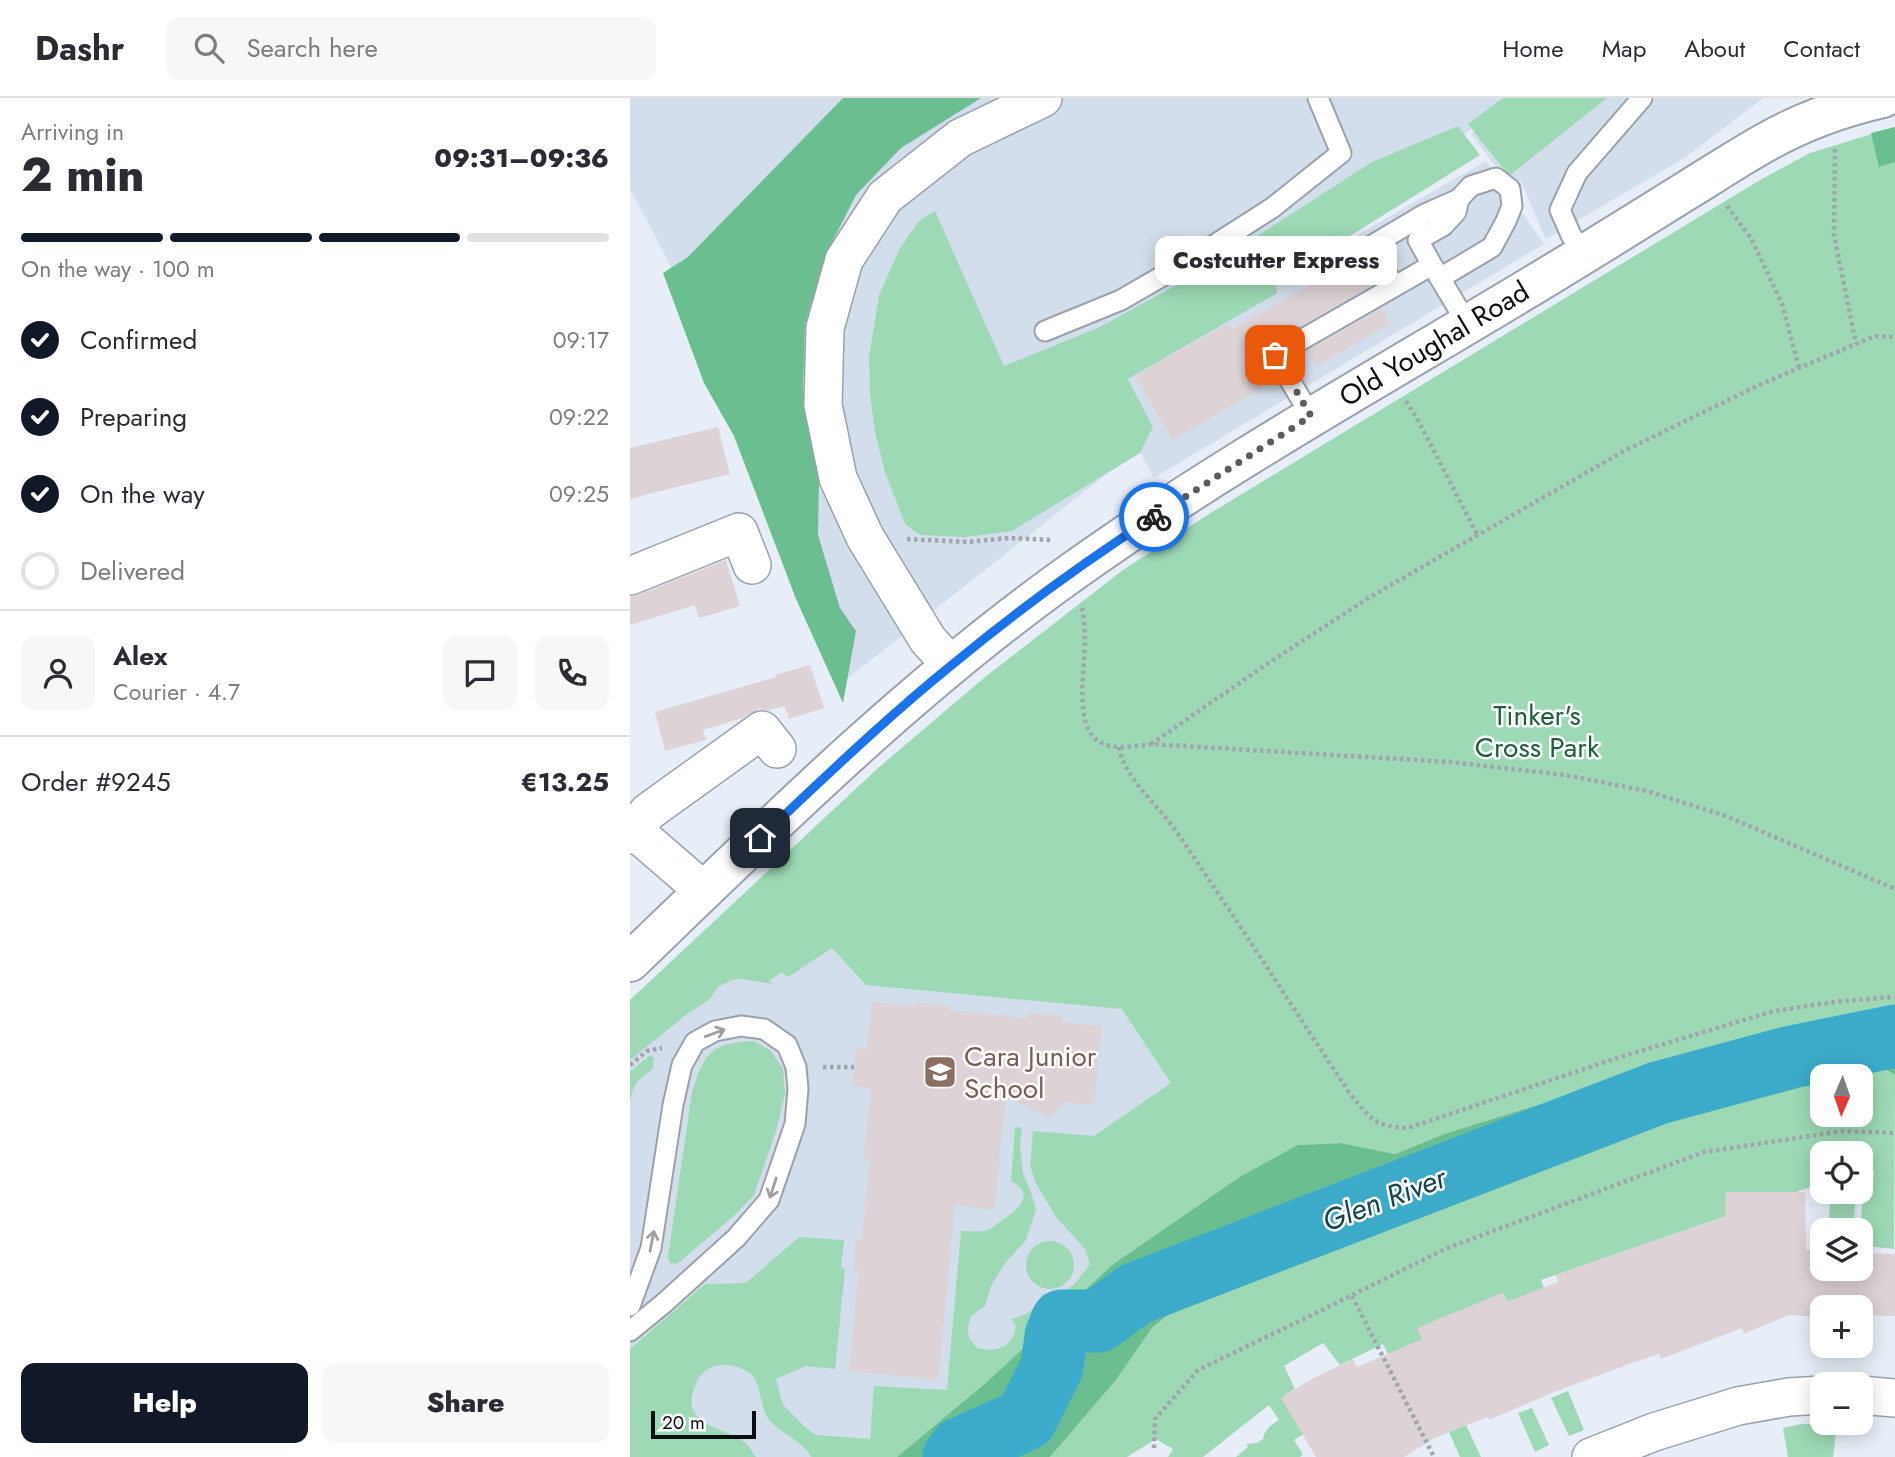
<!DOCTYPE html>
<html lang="en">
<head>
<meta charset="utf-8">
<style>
  body { margin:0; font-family:Jost,sans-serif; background:#f7f7f7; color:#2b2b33; height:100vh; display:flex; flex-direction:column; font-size:26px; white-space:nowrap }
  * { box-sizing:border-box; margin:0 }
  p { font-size:23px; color:#7c7c81 }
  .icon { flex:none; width:38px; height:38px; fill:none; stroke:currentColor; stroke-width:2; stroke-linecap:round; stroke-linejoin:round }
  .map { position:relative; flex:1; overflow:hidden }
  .sheet { display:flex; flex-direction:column; background:#fff; width:630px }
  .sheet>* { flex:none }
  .needle { width:46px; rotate:182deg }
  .controls { position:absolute; left:1180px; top:966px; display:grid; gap:14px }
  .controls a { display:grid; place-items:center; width:63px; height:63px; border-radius:14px; background:#fff; box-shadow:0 4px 18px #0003; font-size:35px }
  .scale { position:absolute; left:21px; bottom:18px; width:105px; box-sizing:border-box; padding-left:7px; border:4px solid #0d0f12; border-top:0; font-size:19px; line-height:24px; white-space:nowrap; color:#0d0f12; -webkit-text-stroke:5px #fff; paint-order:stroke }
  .pin { position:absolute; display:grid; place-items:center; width:60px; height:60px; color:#fff; margin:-30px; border-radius:14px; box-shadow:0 4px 10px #0006 }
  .courier { position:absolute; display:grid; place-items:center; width:70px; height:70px; margin:-35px; border:5px solid #1a73e8; border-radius:50%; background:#fff; color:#222; box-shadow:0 2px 9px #0007 }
  .bubble { position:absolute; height:49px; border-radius:14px; background:#fff; box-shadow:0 4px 18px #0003; font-size:23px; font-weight:800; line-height:49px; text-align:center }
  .summary em { font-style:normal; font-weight:800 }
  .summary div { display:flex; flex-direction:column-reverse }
  .summary { display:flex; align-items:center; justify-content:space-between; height:119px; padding:0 21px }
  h1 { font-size:46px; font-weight:800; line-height:52px }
  .bar { display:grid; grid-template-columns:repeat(4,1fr); gap:10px 7px; align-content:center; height:84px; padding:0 21px }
  .bar i { height:9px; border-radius:5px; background:#e1e1e2 }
  .bar .on { background:#111827 }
  .bar p { grid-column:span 4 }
  .line { display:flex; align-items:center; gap:18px; padding:0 21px; border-top:2px solid #e1e1e2 }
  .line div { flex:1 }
  .round { display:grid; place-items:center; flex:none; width:74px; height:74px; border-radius:14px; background:#f7f7f7 }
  ol { padding:0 21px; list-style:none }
  li { display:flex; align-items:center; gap:21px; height:77px }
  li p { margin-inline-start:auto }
  li .icon { padding:7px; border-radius:50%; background:#111827; color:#fff; stroke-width:4 }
  li:last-child { color:#7c7c81 }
  li i { width:38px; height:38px; border:4px solid #e1e1e2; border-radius:50% }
  .button { display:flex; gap:14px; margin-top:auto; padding:14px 21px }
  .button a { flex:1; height:80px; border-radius:14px; background:#111827; color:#fff; font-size:28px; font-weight:800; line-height:80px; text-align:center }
  .button a+a { background:#f7f7f7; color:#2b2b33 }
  header { display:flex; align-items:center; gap:42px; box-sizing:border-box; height:98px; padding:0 35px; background:#fff; border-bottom:2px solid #e1e1e2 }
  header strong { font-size:33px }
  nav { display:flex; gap:38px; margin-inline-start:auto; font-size:24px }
  .search { width:490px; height:63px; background:#f7f7f7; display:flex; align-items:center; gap:18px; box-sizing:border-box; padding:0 24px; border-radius:14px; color:#7c7c81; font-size:26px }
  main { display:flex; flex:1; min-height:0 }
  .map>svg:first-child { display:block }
  .built { fill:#d3deec }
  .green { fill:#9dd9b5; fill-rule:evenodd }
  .forest { fill:#6bbe8f }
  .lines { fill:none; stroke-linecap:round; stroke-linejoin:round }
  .river { stroke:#3cabc9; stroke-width:63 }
  .building { fill:#ddd2d6 }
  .lane-casing { stroke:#9aa1a8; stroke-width:23 }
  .street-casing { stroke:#9aa1a8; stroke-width:40 }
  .secondary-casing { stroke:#9aa1a8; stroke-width:42 }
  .path { stroke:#a0a5ac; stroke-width:4.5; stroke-dasharray:3.5 3.5; stroke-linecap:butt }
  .lane { stroke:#fff; stroke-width:19 }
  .street { stroke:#fff; stroke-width:37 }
  .secondary { stroke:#fff; stroke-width:38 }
  .oneway { stroke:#9e9fa0 }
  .done { stroke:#595d62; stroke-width:7; stroke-dasharray:0 12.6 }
  .route { stroke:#1a73e8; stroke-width:9 }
  .labels { text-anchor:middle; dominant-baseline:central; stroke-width:5; stroke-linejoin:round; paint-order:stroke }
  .street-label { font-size:28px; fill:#0d0f12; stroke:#fff }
  .park-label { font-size:28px; fill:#205e3e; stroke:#fff }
  .education-label { font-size:28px; fill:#785e54; stroke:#fff; text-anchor:start }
  .water-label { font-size:30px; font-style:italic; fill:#144451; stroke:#fff }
</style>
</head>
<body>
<header>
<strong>Dashr</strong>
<div class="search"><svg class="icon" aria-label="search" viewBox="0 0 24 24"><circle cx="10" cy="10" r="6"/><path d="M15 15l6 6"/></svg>Search here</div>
<nav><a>Home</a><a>Map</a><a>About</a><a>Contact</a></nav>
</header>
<main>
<section class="sheet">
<div class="summary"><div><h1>2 min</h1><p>Arriving in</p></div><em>09:31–09:36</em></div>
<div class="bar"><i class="on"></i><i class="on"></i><i class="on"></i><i></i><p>On the way · 100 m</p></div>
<ol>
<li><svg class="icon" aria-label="check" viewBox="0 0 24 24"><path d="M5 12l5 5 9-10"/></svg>Confirmed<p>09:17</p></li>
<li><svg class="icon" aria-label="check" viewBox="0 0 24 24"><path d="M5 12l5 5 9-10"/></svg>Preparing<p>09:22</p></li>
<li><svg class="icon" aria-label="check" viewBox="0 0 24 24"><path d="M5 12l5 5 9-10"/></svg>On the way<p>09:25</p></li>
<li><i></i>Delivered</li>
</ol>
<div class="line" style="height:126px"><a class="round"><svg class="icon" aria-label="person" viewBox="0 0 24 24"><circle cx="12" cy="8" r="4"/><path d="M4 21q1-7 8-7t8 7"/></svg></a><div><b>Alex</b><p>Courier · 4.7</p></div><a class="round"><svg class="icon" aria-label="chat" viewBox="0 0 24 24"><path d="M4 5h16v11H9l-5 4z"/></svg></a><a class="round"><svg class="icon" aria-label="phone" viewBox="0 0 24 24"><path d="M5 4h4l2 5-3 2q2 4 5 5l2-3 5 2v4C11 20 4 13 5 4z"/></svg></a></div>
<div class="line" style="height:91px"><div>Order #9245</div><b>€13.25</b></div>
<div class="button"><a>Help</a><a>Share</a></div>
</section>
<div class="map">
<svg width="1265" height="1359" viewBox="0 0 1265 1359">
  <rect width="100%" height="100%" fill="#e7eef7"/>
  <!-- built -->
  <path class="built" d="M0,0H880L829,41L490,241L497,360L208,588L138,382L38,163L0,91Z
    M886,0H1133L1056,59L916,141L891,84L868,72L841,36Z
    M856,63L914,146L524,380L472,284Z
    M247,671L668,1047L611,1078L482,1167L358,1283L267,1359H3L0,1356V902Z"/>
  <!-- green -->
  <path class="green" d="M873,0H977L879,78L838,26Z
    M828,28L850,57L646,184L647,195L498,281L523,329L510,355L382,433L336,439L290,437L275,426L255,374L245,334L240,295L239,259L249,197L270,150L289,123L305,113L374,268L470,229L579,169L742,64Z
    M1265,29V917L1150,936L1053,962L814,1036L765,1056L711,1045L668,1047L611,1078L482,1167L358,1283L267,1359H181C176,1345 153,1337 141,1324C126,1308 136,1280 112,1271C105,1268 98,1266 91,1267C82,1268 73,1272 69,1280C64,1289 59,1302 63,1312C72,1330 97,1332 113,1343C118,1346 122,1353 126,1359H0V1251L75,1186L116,1185L169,1139L214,1142L211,1170L215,1171L205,1271L176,1268L146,1281L153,1307L176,1330L186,1337L240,1341L244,1288L317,1292L331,1133C339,1133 347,1134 355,1133C361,1132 368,1125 374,1121C390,1110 405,1096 381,1083L385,1029L392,1030L390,1048L393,1075L401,1094L406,1112L396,1142L376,1164L361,1188L355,1208L341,1218L338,1229L339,1240L347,1250C367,1254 382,1251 386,1228L381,1221C396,1218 407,1211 412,1196C441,1194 443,1189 460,1166L455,1151L427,1120L406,1086L400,1067L403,1033L464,1038L541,985L492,911L236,887L202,850L158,879L152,874L139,883L143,886L111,881L102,882L88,889L79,902L57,916L0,962V902L247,671L355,579L493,472L579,416L1130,82L1180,55Z
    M124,943L141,953L153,971L155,996L146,1033L124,1097L105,1117L47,1166L40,1165L38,1159L62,994C75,954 81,945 124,943Z
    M20,957L24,960L23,971C8,982 3,986 0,1005V974Z
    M1242,963L1265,977L1264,1151L1237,1148L1239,1124L1231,1123L1233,1094H1242L1244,1073L1230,1075V1055H1192V1085L911,1182L917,1198L885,1220L873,1195L788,1230L810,1281L778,1293L753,1246L710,1267L693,1245L654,1268L665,1291L655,1297L680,1332L664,1342L673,1356L670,1359H606L618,1349L616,1346L627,1345L633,1341C635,1331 641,1327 649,1322L639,1307L573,1359H538L543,1351L526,1341L497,1359H420L486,1282L522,1230L549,1208L655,1158L715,1127L795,1095L876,1074L1003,1024L1087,997ZM1192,978H1230V1017H1192Z
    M1201,1094H1226L1224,1122H1212L1211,1132H1198Z
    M396 1167a24 24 0 1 1 48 0a24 24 0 1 1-48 0Z
    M938,1293L954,1332L939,1338L921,1300Z
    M902,1310L919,1347L905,1354L888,1315Z
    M1171,1326H1207L1203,1359H1158L1153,1330Z
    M836,1327L851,1359H830L819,1334Z"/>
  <!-- forest -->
  <path class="forest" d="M213,0H351L271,50L226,97L197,154L175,226L173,291L189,380L188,437L210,510L226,533L213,605L166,501L104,338L74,285L33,175L58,159Z
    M1265,29V64L1249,69L1241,35Z
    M1265,917V977L1242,963L1087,997L1003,1024L876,1074L795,1095L715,1127L655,1158L549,1208L522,1230L486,1282L420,1359H267L358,1283L482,1167L611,1078L668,1047L711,1045L765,1056L814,1036L1053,962L1150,936Z"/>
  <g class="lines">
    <!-- river -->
    <path class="river" d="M324,1359L330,1351L396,1321L422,1269L426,1238L432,1223H468L505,1196L1028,995L1162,959L1265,938"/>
  </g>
  <!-- building -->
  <path class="building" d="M724,162L739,189L639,246L634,252L633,258L640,273L628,280L633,290L542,342L505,278L599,225L602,231Z
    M752,210L761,226L686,268L677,253Z
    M88,329L100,376L18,396L0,402V350Z
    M96,462L110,508L69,520L65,507L0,527V499L8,497Z
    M180,567L194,610L159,621L155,608L139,612L129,611L112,620L73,632L76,642L35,653L25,614L146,579L145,577Z
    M242,904L285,908V904L320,908V912L396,920L397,915L432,917L431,924L472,928L464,1007L435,1004L419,1019L376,999L364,1112L325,1107L308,1282L219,1273L229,1173H224L226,1141L232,1142L240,1061H234L241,990L222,988L226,950L237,952Z
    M1096,1094H1175L1176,1152H1192V1171H1230V1155L1265,1156V1218L1232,1217V1222H1230V1209H1192V1219L1159,1217L1114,1236L1112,1230L1031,1261L1029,1256L1002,1265L924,1294L859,1322L858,1319L831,1329L803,1341L774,1359H686L651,1300L680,1282L723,1261L727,1269L792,1241L787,1230L816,1218L873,1195L877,1204L928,1184L926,1177L1095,1119Z"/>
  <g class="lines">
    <defs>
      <path id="lane" d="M953,157L941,137L930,112L947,75L1012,0
        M802,167L788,142L813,128L826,114L829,101L841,88L866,80L880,91L882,108L876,123L862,149L810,180
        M764,188L741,148L795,116L829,101
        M415,233L491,202L567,158L642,110L711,55L688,0
        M681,318L645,257L802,167L838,227
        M0,1208L21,1150L43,1007L52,967L65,944L85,933L111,928L134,931L157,947L166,969L168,991L165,1026L139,1102L106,1140L33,1206L0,1233"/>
      <path id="street" d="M0,478L109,434L122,467
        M321,567L298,542L235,439L208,380L193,307L195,230L214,162L255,99L330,40L413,0
        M0,729L74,793
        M0,737L18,714L132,632L147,651
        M1230,1297L1265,1300
        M961,1359L1024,1334L1108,1308L1159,1299L1192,1297"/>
      <path id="secondary" d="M0,864C140,729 280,590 438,477C590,368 755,277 915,180C963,151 1011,121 1059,91C1085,75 1111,58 1138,43C1174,23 1213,9 1253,0"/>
    </defs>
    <!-- lane casing -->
    <use href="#lane" class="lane-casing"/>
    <!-- street casing -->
    <use href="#street" class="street-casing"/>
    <!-- secondary casing -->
    <use href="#secondary" class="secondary-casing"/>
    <!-- path -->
    <path class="path" d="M1205,51L1204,137L1226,246
      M1097,108L1121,140L1152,206L1169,270
      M776,303L789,324L848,438
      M277,441L337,444L379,440L422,442
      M452,510C454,520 455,532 455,543C455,568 444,626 467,642C481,653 504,648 520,646L820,664L935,677L1017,693L1096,718L1265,791
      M521,646L634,568L740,499L994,353L1129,287L1226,246L1245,238L1265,239
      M489,649C494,680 528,707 546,733C606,820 662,909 721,997C741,1021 745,1029 778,1030L987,960L1144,913L1212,903L1265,899
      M0,967L17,953L32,950
      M193,969H224
      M722,1198L804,1359
      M524,1350L525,1321L568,1272L684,1216L815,1151L1074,1054L1213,1033L1265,1035"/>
    <!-- lane -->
    <use href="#lane" class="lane"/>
    <!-- street -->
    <use href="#street" class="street"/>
    <!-- secondary -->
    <use href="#secondary" class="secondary"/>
  </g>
  <!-- one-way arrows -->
  <defs><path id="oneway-shaft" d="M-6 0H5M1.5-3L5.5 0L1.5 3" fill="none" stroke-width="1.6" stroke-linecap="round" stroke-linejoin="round" transform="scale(1.75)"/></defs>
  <g class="oneway">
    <use href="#oneway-shaft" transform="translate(85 935) rotate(-20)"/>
    <use href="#oneway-shaft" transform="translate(143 1090) rotate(108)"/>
    <use href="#oneway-shaft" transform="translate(22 1143) rotate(-79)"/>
  </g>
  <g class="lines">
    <!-- done -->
    <path class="done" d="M524,419L681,318L645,257"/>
    <!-- route -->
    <path class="route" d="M130,740C193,681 256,620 323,566C387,513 454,464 524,419"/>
  </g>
  <!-- icons -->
  <defs>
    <symbol id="school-square" viewBox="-11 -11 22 22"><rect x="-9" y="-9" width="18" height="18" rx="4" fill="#8d6e63" stroke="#fff"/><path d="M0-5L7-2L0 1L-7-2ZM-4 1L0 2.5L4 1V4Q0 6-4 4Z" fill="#fff"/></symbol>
  </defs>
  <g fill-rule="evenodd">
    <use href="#school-square" x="291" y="955" width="38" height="38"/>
  </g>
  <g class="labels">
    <!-- street labels -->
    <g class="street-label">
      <text transform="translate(804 246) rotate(-31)">Old Youghal Road</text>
    </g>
    <!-- park labels -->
    <g class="park-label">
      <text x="907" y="617">Tinker's<tspan x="907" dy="32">Cross Park</tspan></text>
    </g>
    <!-- education labels -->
    <g class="education-label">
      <text x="334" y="958">Cara Junior<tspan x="334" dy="32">School</tspan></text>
    </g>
    <!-- water labels -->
    <g class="water-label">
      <text transform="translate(754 1101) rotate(-21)">Glen River</text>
    </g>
  </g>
</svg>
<div class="controls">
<a><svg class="needle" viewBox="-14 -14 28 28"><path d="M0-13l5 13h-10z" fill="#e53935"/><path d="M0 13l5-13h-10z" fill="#7c7c81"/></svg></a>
<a><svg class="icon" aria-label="locate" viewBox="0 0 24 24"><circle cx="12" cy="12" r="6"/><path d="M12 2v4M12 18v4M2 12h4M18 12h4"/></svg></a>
<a><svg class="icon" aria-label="layers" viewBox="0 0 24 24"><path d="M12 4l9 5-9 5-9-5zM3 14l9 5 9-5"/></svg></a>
<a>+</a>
<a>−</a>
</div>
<div class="scale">20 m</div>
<div class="pin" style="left:645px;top:257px;background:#ea580c"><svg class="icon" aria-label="bag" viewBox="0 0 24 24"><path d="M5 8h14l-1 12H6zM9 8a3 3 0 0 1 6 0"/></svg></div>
<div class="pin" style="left:130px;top:740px;background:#1f2937"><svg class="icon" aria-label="home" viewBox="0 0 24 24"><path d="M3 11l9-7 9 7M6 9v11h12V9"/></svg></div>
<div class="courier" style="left:524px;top:419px"><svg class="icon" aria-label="bike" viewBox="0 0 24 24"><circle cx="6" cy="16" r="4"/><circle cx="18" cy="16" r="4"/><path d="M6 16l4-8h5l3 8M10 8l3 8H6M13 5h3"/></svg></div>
<div class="bubble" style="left:525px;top:138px;width:242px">Costcutter Express</div>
</div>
</main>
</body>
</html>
